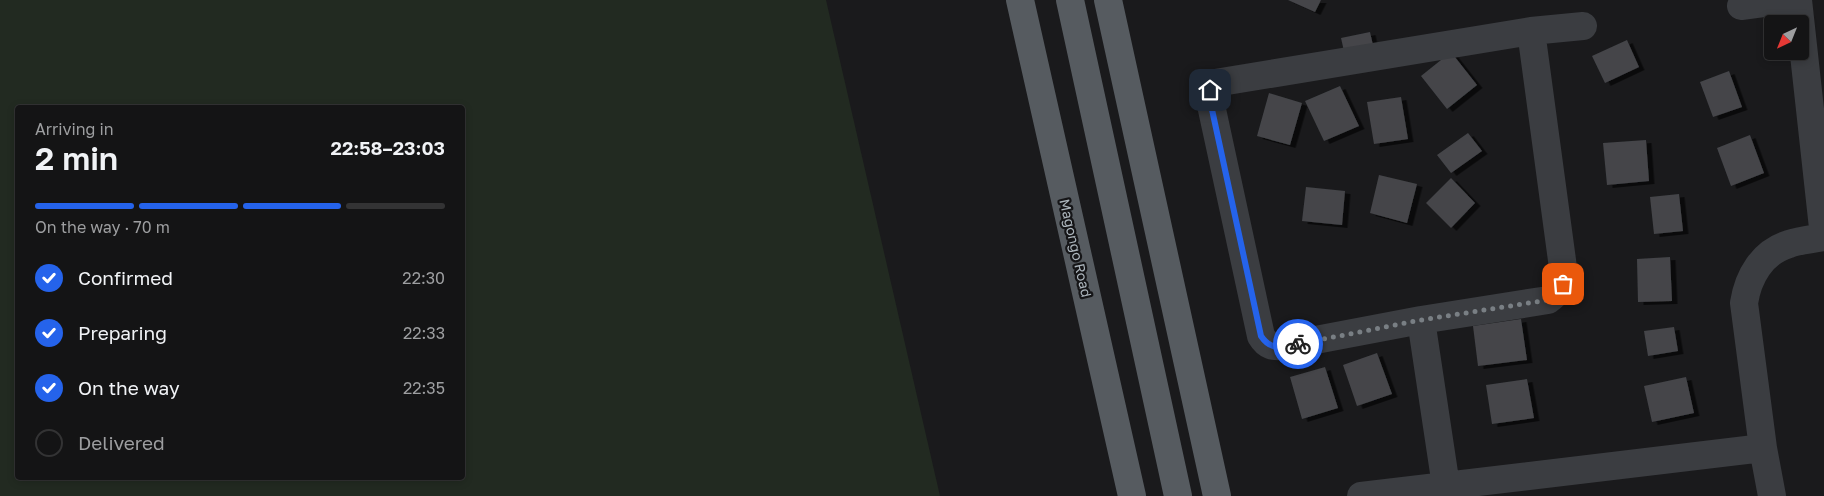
<!DOCTYPE html>
<html lang="en">
<head>
<meta charset="utf-8">
<style>
  body { margin:0; font-family:"Golos Text",sans-serif; background:#212122; color:#f1f3f6; height:100vh; display:flex; flex-direction:column; font-size:19px; white-space:nowrap }
  * { box-sizing:border-box; margin:0 }
  p { font-size:16px; color:#9d9ea0 }
  .icon { flex:none; width:28px; height:28px; fill:none; stroke:currentColor; stroke-width:2; stroke-linecap:round; stroke-linejoin:round }
  .map { position:relative; flex:1; overflow:hidden }
  .side { position:absolute; left:15px; top:105px; width:450px; height:375px; display:flex; flex-direction:column; background:#141415; border-radius:5px; box-shadow:0 2px 8px #0003,0 0 0 1px #333334 }
  .side>* { flex:none }
  .needle { width:32px; rotate:223deg }
  .buttons { position:absolute; left:1764px; top:15px; display:grid; gap:10px }
  .buttons a { display:grid; place-items:center; width:45px; height:45px; border-radius:5px; background:#141415; box-shadow:0 2px 8px #0003,0 0 0 1px #333334; font-size:25px }
  .pin { position:absolute; display:grid; place-items:center; width:42px; height:42px; color:#fff; margin:-21px; border-radius:10px; box-shadow:0 2px 8px #0006 }
  .courier { position:absolute; display:grid; place-items:center; width:50px; height:50px; margin:-25px; border:4px solid #2563eb; border-radius:50%; background:#fff; color:#222; box-shadow:0 1px 6px #0007 }
  .headline em { font-style:normal; font-weight:600 }
  .headline div { display:flex; flex-direction:column-reverse }
  .headline { display:flex; align-items:center; justify-content:space-between; height:85px; padding:0 20px }
  h1 { font-size:32px; font-weight:600; line-height:38px }
  .bar { display:grid; grid-template-columns:repeat(4,1fr); gap:8px 5px; align-content:center; height:60px; padding:0 20px }
  .bar i { height:6px; border-radius:4px; background:#333334 }
  .bar .on { background:#2563eb }
  .bar p { grid-column:span 4 }
  ol { padding:0 20px; list-style:none }
  li { display:flex; align-items:center; gap:15px; height:55px }
  li p { margin-inline-start:auto }
  li .icon { padding:5px; border-radius:50%; background:#2563eb; color:#fff; stroke-width:4 }
  li:last-child { color:#9d9ea0 }
  li i { width:28px; height:28px; border:2px solid #333334; border-radius:50% }
  .map>svg:first-child { display:block }
  .green { fill:#222a21; fill-rule:evenodd }
  .building { fill:#444549; filter:url(#shadow) }
  .lines { fill:none; stroke-linecap:round; stroke-linejoin:round }
  .minor { stroke:#3b3d41; stroke-width:28 }
  .major { stroke:#565b60; stroke-width:28 }
  .done { stroke:#797f84; stroke-width:5; stroke-dasharray:0 9 }
  .route { stroke:#2563eb; stroke-width:6 }
  .labels { text-anchor:middle; dominant-baseline:central; stroke-width:4.5; stroke-linejoin:round; paint-order:stroke }
  .street-label { font-size:14px; fill:#acb5bc; stroke:#151517 }
</style>
</head>
<body>
<div class="map">
<svg width="1824" height="496" viewBox="0 0 1824 496">
  <defs>
    <filter id="shadow"><feDropShadow dx="5.5" dy="3" stdDeviation="0" flood-color="#0009"/></filter>
  </defs>
  <rect width="100%" height="100%" fill="#1a1a1c"/>
  <!-- green -->
  <path class="green" d="M0,0H826L940,496H0ZM18,108H462V478H18Z"/>
  <!-- building -->
  <path class="building" d="M1288,0H1321L1315,12Z
    M1370,32L1375,54L1346,60L1341,38Z
    M1627,40L1639,67L1605,83L1592,56Z
    M1451,52L1477,85L1447,109L1421,76Z
    M1729,71L1742,107L1713,117L1700,82Z
    M1340,86L1359,126L1324,141L1305,101Z
    M1269,93L1302,103L1290,145L1257,136Z
    M1401,97L1408,139L1374,144L1367,102Z
    M1468,133L1482,151L1451,173L1437,155Z
    M1750,135L1764,173L1731,186L1717,148Z
    M1646,140L1649,181L1607,185L1603,143Z
    M1379,175L1417,184L1407,223L1370,213Z
    M1451,178L1475,203L1451,228L1426,203Z
    M1306,187L1345,191L1342,225L1302,221Z
    M1679,194L1683,231L1654,234L1650,197Z
    M1670,257L1672,301L1638,302L1637,259Z
    M1521,319L1527,360L1478,366L1473,326Z
    M1674,327L1678,351L1648,356L1644,331Z
    M1377,353L1392,394L1357,406L1343,365Z
    M1325,367L1338,408L1302,419L1290,377Z
    M1686,377L1694,413L1652,422L1644,386Z
    M1527,379L1534,418L1492,424L1486,385Z"/>
  <g class="lines">
    <!-- minor -->
    <path class="minor" d="M1798,0L1824,237
      M1741,6L1786,0
      M1531,31L1564,275C1563,286 1558,293 1548,300L1421,320L1284,346C1273,347 1267,346 1261,336L1211,105L1210,90L1215,83L1531,31L1583,26
      M1421,320L1446,486
      M1361,496L1763,448
      M1772,496L1763,448L1744,303C1748,277 1762,252 1789,244C1800,240 1813,239 1824,237"/>
    <!-- major -->
    <path class="major" d="M1020,0L1132,496
      M1070,0L1178,496
      M1108,0L1217,496"/>
  </g>
  <g class="lines">
    <!-- done -->
    <path class="done" d="M1298,344L1421,320L1548,300L1555,295L1563,284"/>
    <!-- route -->
    <path class="route" d="M1210,90L1211,105L1261,336C1271,351 1282,347 1298,344"/>
  </g>
  <g class="labels">
    <!-- street labels -->
    <g class="street-label">
      <text transform="translate(1076 248) rotate(77)">Magongo Road</text>
    </g>
  </g>
</svg>
<div class="buttons">
<a><svg class="needle" viewBox="-14 -14 28 28"><path d="M0-13l5 13h-10z" fill="#e53935"/><path d="M0 13l5-13h-10z" fill="#9d9ea0"/></svg></a>
</div>
<div class="pin" style="left:1563px;top:284px;background:#ea580c"><svg class="icon" aria-label="bag" viewBox="0 0 24 24"><path d="M5 8h14l-1 12H6zM9 8a3 3 0 0 1 6 0"/></svg></div>
<div class="pin" style="left:1210px;top:90px;background:#1f2937"><svg class="icon" aria-label="home" viewBox="0 0 24 24"><path d="M3 11l9-7 9 7M6 9v11h12V9"/></svg></div>
<div class="courier" style="left:1298px;top:344px"><svg class="icon" aria-label="bike" viewBox="0 0 24 24"><circle cx="6" cy="16" r="4"/><circle cx="18" cy="16" r="4"/><path d="M6 16l4-8h5l3 8M10 8l3 8H6M13 5h3"/></svg></div>
<section class="side">
<div class="headline"><div><h1>2 min</h1><p>Arriving in</p></div><em>22:58–23:03</em></div>
<div class="bar"><i class="on"></i><i class="on"></i><i class="on"></i><i></i><p>On the way · 70 m</p></div>
<ol>
<li><svg class="icon" aria-label="check" viewBox="0 0 24 24"><path d="M5 12l5 5 9-10"/></svg>Confirmed<p>22:30</p></li>
<li><svg class="icon" aria-label="check" viewBox="0 0 24 24"><path d="M5 12l5 5 9-10"/></svg>Preparing<p>22:33</p></li>
<li><svg class="icon" aria-label="check" viewBox="0 0 24 24"><path d="M5 12l5 5 9-10"/></svg>On the way<p>22:35</p></li>
<li><i></i>Delivered</li>
</ol>
</section>
</div>
</body>
</html>
